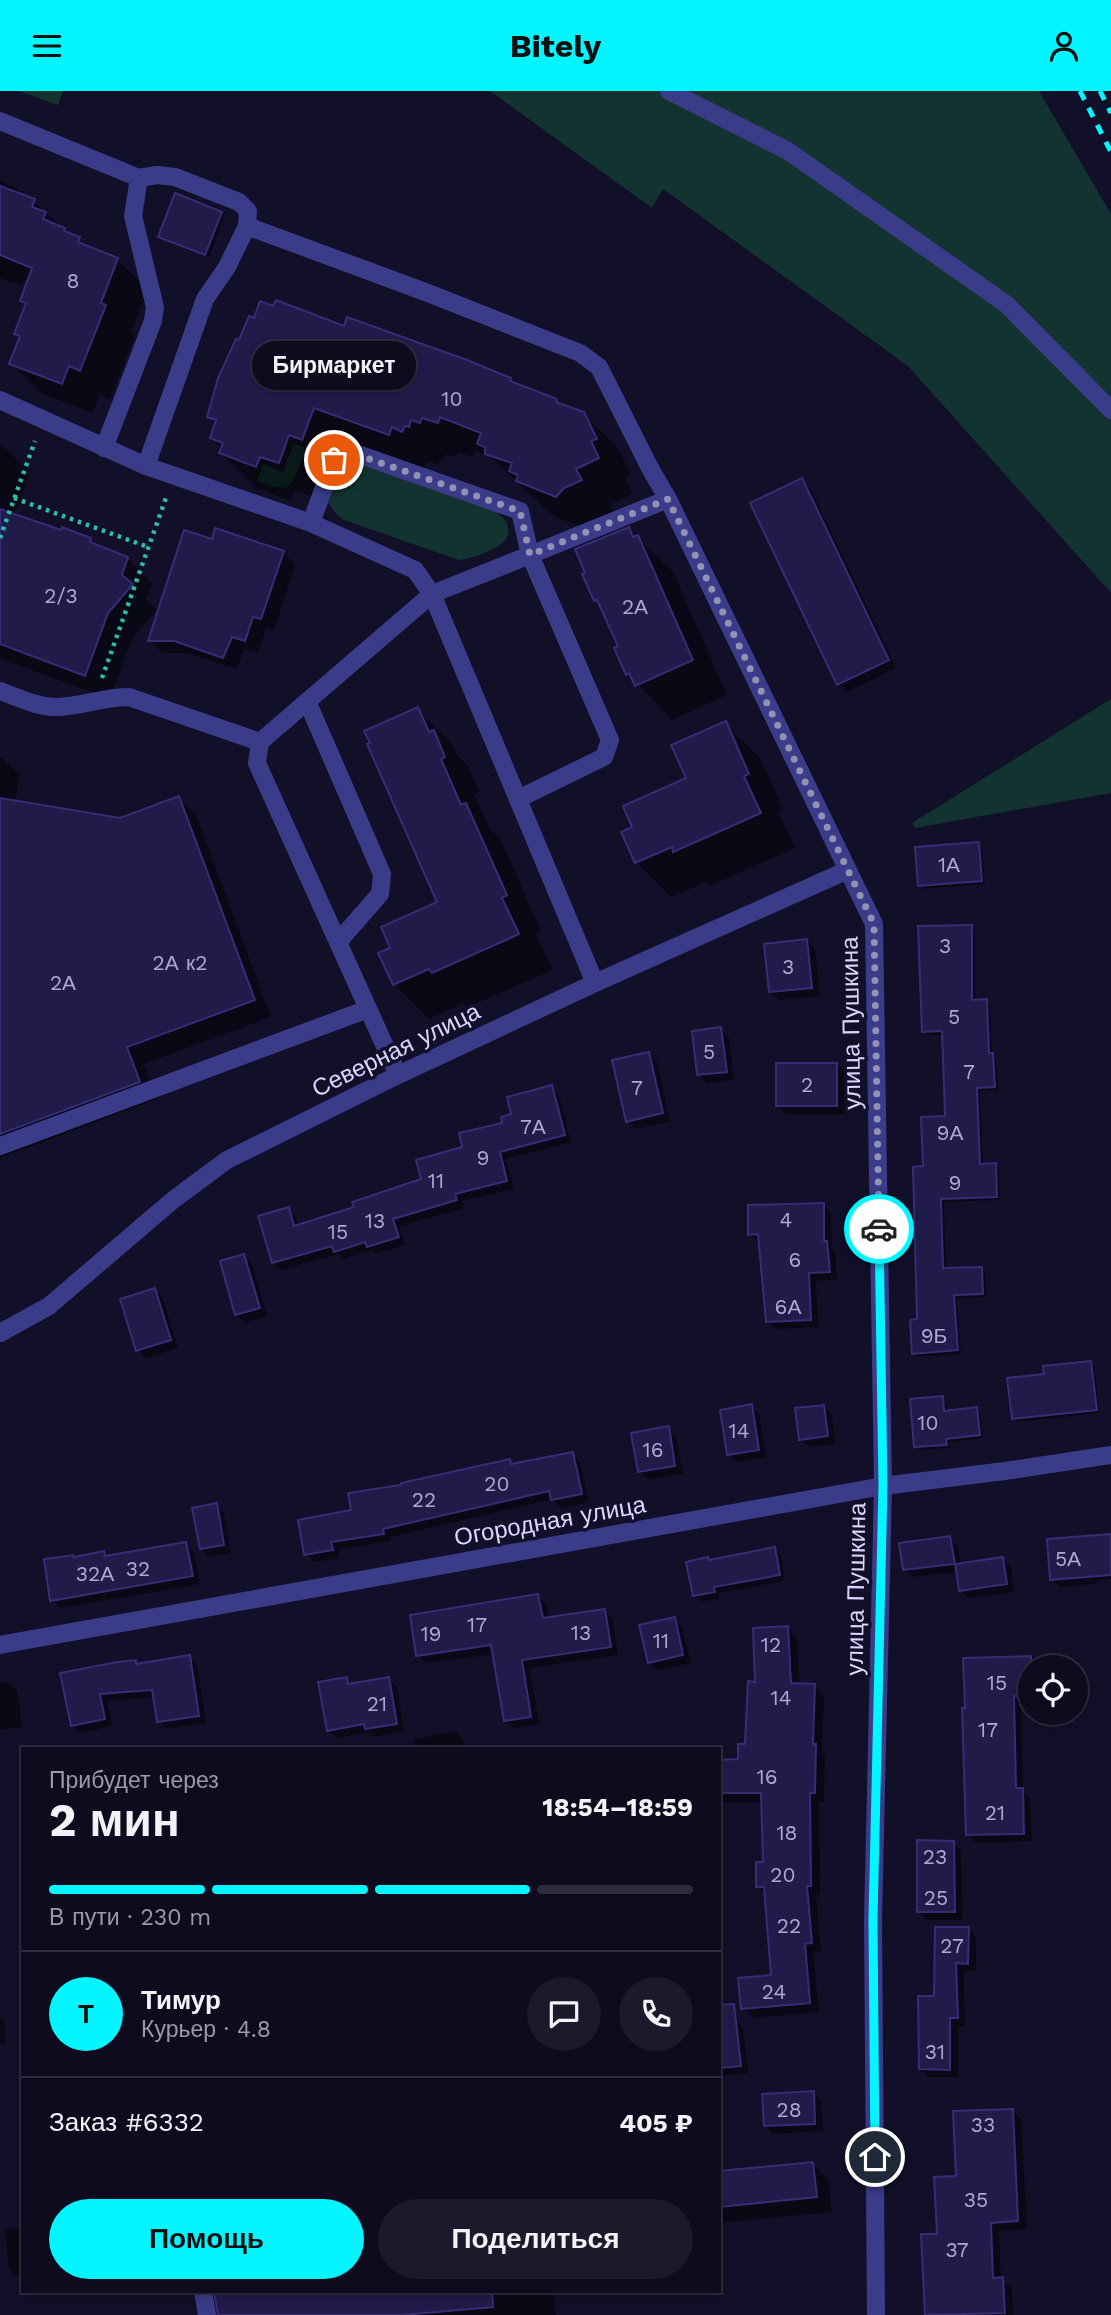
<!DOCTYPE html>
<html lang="ru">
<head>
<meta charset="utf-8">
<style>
  body { margin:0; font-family:"Work Sans",sans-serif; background:#1c192c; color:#f1f3f6; height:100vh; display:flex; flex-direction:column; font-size:26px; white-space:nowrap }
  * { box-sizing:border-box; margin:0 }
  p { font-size:23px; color:#9b9ba4 }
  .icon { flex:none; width:38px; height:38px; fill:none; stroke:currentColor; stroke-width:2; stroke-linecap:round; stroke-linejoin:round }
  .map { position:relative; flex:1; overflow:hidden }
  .sheet { position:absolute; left:21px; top:1656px; width:700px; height:546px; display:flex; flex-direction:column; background:#0e0b1f; border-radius:0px; box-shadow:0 4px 10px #0003,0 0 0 2px #2e2b3d }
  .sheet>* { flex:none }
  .tools { position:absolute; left:1018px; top:1564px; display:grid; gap:14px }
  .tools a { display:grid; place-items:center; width:70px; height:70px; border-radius:50%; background:#0e0b1f; box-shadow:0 4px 10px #0003,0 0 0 2px #2e2b3d; font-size:35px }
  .pin { position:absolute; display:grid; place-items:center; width:60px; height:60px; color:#fff; margin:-30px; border:4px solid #fff; border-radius:50%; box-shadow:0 2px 7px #0007 }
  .courier { position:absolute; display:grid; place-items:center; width:70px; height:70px; margin:-35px; border:5px solid #03f6ff; border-radius:50%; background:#fff; color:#222; box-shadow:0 2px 9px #0007 }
  .bubble { position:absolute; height:49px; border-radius:24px; background:#0e0b1f; box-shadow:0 4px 10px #0003,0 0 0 2px #2e2b3d; font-size:23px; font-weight:700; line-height:49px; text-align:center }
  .summary em { font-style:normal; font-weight:700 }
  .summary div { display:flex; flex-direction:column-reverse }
  .summary { display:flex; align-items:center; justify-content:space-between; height:119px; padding:0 28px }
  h1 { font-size:46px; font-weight:700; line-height:52px }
  .bar { display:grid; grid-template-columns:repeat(4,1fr); gap:10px 7px; align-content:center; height:84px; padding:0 28px }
  .bar i { height:9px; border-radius:5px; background:#2e2b3d }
  .bar .active { background:#03f6ff }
  .bar p { grid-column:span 4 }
  .line { display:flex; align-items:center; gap:18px; padding:0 28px; border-top:2px solid #2e2b3d }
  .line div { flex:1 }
  .round { display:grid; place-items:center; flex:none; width:74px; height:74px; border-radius:37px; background:#1c192c }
  .cta { display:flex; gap:14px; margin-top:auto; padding:14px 28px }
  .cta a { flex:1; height:80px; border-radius:42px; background:#03f6ff; color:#111; font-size:28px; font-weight:700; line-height:80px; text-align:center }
  .cta a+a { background:#1c192c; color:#f1f3f6 }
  header { display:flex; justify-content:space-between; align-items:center; height:91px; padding:0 28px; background:#03f6ff; color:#111; font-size:32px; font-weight:700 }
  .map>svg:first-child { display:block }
  .green { fill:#123330 }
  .shadow { fill:#0007 }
  .building { fill:#211b4a; stroke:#362d76; stroke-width:2 }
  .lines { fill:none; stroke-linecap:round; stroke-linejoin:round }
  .path { stroke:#2dbdab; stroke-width:4.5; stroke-dasharray:3.5 5; stroke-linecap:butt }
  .minor { stroke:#3a3c89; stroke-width:18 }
  .rail { stroke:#03f6ff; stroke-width:5; stroke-dasharray:10 9; stroke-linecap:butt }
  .done { stroke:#9391b4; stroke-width:7; stroke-dasharray:0 12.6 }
  .route { stroke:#03f6ff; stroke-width:9 }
  .labels { text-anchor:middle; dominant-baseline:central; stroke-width:7; stroke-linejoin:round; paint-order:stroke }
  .number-label { font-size:21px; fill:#aba8d2 }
  .street-label { font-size:24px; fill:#d9d7ff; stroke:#120f29 }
</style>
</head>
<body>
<header><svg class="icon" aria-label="menu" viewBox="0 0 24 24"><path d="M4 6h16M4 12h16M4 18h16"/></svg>Bitely<svg class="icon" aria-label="person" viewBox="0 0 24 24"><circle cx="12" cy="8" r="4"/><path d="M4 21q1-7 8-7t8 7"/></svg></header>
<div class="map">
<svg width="1111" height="2224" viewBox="0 0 1111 2224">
  <rect width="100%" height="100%" fill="#120f29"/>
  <!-- green -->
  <path class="green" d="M19,0H63L58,14Z
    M490,0H1039L1111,123V502L908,275L663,98L652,117Z
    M294,353L307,357L294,389L286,397L272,395L257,390L263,373L283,381Z
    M352,370L493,418L507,431C507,435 509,439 508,443C506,457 472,468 459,469L344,429L337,424L327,410L341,374Z
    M1111,608V702L915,737L912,732Z"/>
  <!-- shadow -->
  <path class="shadow" d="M0,90L13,95L25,106L34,110L62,138L70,144L79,148L89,158L117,169L148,199L131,241L135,245L110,309L100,304L92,322L41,302L11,272L21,247L16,242L27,214L22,209L29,193L24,191L22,195L0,187Z
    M221,122L224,126L209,167L164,149L160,146Z
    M345,237L510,289L515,294L556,309L562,315L583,323L619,358L630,383L625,386L633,403L610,413L615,424L592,440L553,425L491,366L475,360L473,366L458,361L455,366L446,363L444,370L440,369L438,374L427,370L424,378L349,351L338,383L314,406L295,400L291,410L256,397L221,362L223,357L212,347L217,333L209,325Z
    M0,355L6,358L30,382L14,425L90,449L96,455L127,467L152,492L146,509L157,519L132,547L110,608L4,569L0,565Z
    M801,389L810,397L896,577L847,601L839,593Z
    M628,438L673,481L727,604L672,629L628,583L620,556L603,517L595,509Z
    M283,461L295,474L274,540L266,537L258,562L245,558L236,578L187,562H162L150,549Z
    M417,618L452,653L458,665L469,676L479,701L474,703L490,738L501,749L541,840L536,842L553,879L468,916L464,912L429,928L394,893L392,858L439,812Z
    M725,632L760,667L783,718L778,721L795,757L710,795L706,791L671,806L636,771L634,736L688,687Z
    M2,667L20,684L15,711L120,729L178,707L196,724L271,926L144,973L157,1008L0,1067V668Z
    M978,753L982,757L985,793L923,798L920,794Z
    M971,836L975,840V910H986L990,914L992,963L996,968L998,999L980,1000L983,1075L995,1074L999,1078L1000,1109L944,1111L946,1179L981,1178L985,1181L986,1206L957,1207L961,1263L917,1266L914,1262L918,1230L924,1077L947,1026L944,944H928L924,941Z
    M807,850L815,858L820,905L779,909L771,901Z
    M721,938L729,946L734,989L707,992L699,984Z
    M648,962L657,971L670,1030L636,1038L627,1030Z
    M837,973L845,982V1023H786L778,1015Z
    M551,996L559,1004L571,1051L506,1068L514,1098L462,1110L464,1117L399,1136L405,1154L376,1163L372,1159L344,1168L338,1163L281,1179L273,1171L288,1118L296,1126L298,1135L356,1117L423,1089L464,1057L504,1033Z
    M823,1114L831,1122L832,1157L835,1160L837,1188L816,1190L818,1236L776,1238L768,1230L761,1151H758L750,1143Z
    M244,1165L252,1173L267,1225L245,1232L237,1224L222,1171Z
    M155,1199L163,1207L178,1257L146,1267L138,1259Z
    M1090,1272L1094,1275L1100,1322L1017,1331L1014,1327L1046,1284Z
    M942,1307L946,1311L947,1322L976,1318L980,1322L983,1347L949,1351L950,1357L919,1359L916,1355Z
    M751,1315L759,1323L767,1366L737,1371L729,1363Z
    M824,1316L832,1324L835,1353L809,1356L800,1348Z
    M668,1337L676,1345L683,1383L648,1389L639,1380Z
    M572,1363L580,1371L589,1411L561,1417L552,1408L391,1446V1450L338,1459L340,1467L314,1471L306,1463L353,1421L509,1370L514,1375Z
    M216,1414L224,1422L231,1462L209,1466L201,1457Z
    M1111,1445V1488L1096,1489V1493L1060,1496L1052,1488Z
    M949,1447L957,1455L961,1474L1003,1468L1011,1476L1014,1501L968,1507L960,1499L958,1481L913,1486L905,1478Z
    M186,1453L194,1461L200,1493L60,1517L52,1509L75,1468L103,1462L107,1466Z
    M775,1458L781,1464L785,1490L719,1502L720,1507L701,1511L694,1505L709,1470Z
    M538,1505L546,1513L549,1528L605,1520L613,1528L618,1564L530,1577L539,1633L513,1637L505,1629L495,1563L426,1572L418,1564Z
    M674,1528L682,1536L691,1572L658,1579L649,1571Z
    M788,1537L797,1547L799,1594L814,1595L824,1605L822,1662L825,1664L824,1711H819L820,1804H816L821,1861L813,1862L819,1921L753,1927L743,1917L773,1886L767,1804L758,1796L765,1773L763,1711H719V1670H740L746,1655L757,1592Z
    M189,1566L197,1574L206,1632L166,1638L159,1630L155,1606L107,1610L112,1635L80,1642L72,1634L62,1583L135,1571L139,1574Z
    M1041,1566L1050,1577H1031V1613H1021L1023,1700L1030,1707L1032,1750L976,1752L968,1744L965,1569Z
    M347,1588L353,1594L388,1588L397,1596L404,1640L374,1646L370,1641L337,1647L328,1639Z
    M9,1591L17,1599L22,1636L0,1639V1592Z
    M455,1640L463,1648L465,1657H416L414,1648Z
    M953,1752L961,1760L962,1829H927L918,1820Z
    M968,1838L976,1846V1880H964L965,1935H958V1986H929L921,1978L936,1907Z
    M0,1925L4,1929L6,1952L0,1953Z
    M735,1929L743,1937L748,1982L719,1985V1930Z
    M813,2002L821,2010L823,2040L773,2043L765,2034Z
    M1012,2019L1021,2028L1027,2138L999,2140L1001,2188L1012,2197L1013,2224H926L923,2145L939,2144L958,2087Z
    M813,2073L828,2088L832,2121L719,2132V2082Z
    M23,2136V2185L17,2186L9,2178L5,2138Z
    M216,2200H553L556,2224H220Z"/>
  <!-- building -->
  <path class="building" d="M0,95L35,108L32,116L46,121L43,128L65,137L64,140L80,146L78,151L118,167L101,212L106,214L80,280L69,275L62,293L9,273L20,245L14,243L26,212L20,210L32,177L0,164Z
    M175,102L222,121L205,164L158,146Z
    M276,209L344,235L347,226L467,269L511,287L510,290L557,308L556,311L584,321L597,348L591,350L599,367L576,378L582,389L564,397L556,406L516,390L518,384L509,380L512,372L485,363V356L477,353L481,342L440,326L438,332L422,327L420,332L411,329L409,336L405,335L402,341L392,336L389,344L314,317L302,349L289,344L279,372L260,366L256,376L219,362L223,352L210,347L216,329L207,326L218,287L236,248L239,249L249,225L254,227L260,210L273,215Z
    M802,387L889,569L837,594L750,412Z
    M0,418L61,439L62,436L91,447L90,451L128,466L122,484L133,493L108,522L85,585L0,553Z
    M629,436L633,446L638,444L693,569L635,595L629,582L626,584L614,557L618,555L597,509L594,510L582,483L585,482L575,458Z
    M215,437L284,460L261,528L253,526L245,550L232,546L223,567L174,550H148L184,439L212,448Z
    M418,616L429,641L434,639L445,666L441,668L461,714L466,712L507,804L502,807L519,843L432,882L429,878L393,894L378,862L390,857L381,836L437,811L367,653L370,652L364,640Z
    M726,630L749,683L744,685L761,722L673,761L672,756L635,772L621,741L632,736L623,715L686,687L671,654Z
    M179,705L255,909L127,956L140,991L0,1043V707L120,727Z
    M979,751L982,790L918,795L915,756Z
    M972,834V909L987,908L989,962H993L995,996L977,997L980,1073L996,1072L997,1106L941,1108L943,1177L982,1176L983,1203L954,1204L958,1259L912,1263L910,1229L917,1228L913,1076L923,1075L921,1026L945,1025L942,940L922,941L918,835Z
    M807,848L812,897L769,901L764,853Z
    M721,936L727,981L697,984L692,940Z
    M649,961L663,1022L626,1031L612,969Z
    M776,972H837V1015H776Z
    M552,994L565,1044L500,1061L507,1090L455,1103L457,1109L393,1128L399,1146L367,1156L365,1151L334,1161L332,1155L272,1172L258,1125L289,1116L294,1135L354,1116L352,1111L421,1088L416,1069L462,1056L459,1042L502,1032L501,1026L511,1023L507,1006Z
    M824,1112V1150H827L830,1181L809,1182L811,1229L766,1231L758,1143L748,1144V1114Z
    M244,1163L260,1217L235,1224L220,1170Z
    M155,1197L171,1249L136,1260L120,1208Z
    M1091,1270L1097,1319L1012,1328L1007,1287L1044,1283L1043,1275Z
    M943,1305L944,1320L977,1316L980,1344L946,1348L947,1354L914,1356L910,1308Z
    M752,1313L759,1359L727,1364L720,1319Z
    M824,1314L828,1345L799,1349L795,1317Z
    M669,1335L675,1375L638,1381L631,1342Z
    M573,1361L582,1403L551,1409L549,1400L383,1438L384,1443L331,1451L333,1459L304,1464L298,1429L351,1419L348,1402L401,1394V1392L510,1368L511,1373Z
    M217,1412L224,1454L200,1458L192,1417Z
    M1111,1443V1484L1050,1489L1047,1448Z
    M950,1445L955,1473L903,1479L899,1452Z
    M186,1451L193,1485L50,1510L44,1468L73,1464L74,1466L104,1460L105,1465Z
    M775,1456L780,1484L714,1496L715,1501L693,1505L686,1471L708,1466L709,1469Z
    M1003,1466L1007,1493L959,1500L955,1473Z
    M538,1503L543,1527L605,1518L611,1556L522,1569L531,1626L504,1630L491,1554L416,1565L410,1524Z
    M675,1526L683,1564L648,1572L639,1534Z
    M788,1535L791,1592L815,1593L813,1653H816L815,1702H810L811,1795H807L812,1852L805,1853L810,1912L741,1918L738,1887L771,1884L764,1796H756V1771H763L761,1702H719V1669L738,1668V1653H745L748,1590L755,1591L753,1537Z
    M190,1564L199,1625L157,1631L152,1599L100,1603L105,1628L71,1635L60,1582L117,1571L136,1569V1573Z
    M1031,1565V1605H1014L1016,1697H1023L1024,1743L966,1744L962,1617H965L963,1567Z
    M347,1586L348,1593L389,1586L397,1633L365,1638L364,1633L327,1640L318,1591Z
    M917,1749L954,1750L955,1821H917Z
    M935,1836H969L968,1873L956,1872L958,1927H950V1979L919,1978L918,1905H934Z
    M734,1913L741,1975L719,1977V1914Z
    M814,2000L815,2033L764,2035L762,2003Z
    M1013,2018L1018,2130L991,2132L993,2187L1003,2186L1005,2222L925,2224L921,2143H937L934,2086L956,2085L953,2020Z
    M813,2071L817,2106L719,2116V2080Z
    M214,2200H492L493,2216L402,2224H218Z"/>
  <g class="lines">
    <!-- path -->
    <path class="path" d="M14,407L148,456
      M0,447L35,350
      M102,587L167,404"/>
    <!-- minor -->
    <path class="minor" d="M669,0L788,60L1006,213L1111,319
      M0,30L139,87L157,84L175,86L239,111L248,120L247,135L428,202L580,262L599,276L651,379L668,408L530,464L520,420L352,361L334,369L311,432L146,375L0,309
      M104,357L153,230L155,216L133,125L139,87
      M146,375L205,208L227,176L247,135
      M668,408L874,833L883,1395L873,1829L876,2224
      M311,432L415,479L432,503L530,464L610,649L604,666L518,708
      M0,600C18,606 39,617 58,616C82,615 104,606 129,606L260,651
      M307,610L382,783L380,803L338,851
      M398,984L257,672L260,651L432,503L595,892
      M0,1055L368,918
      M0,1242L49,1215L173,1109L227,1069L398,984L595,892L848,779
      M0,1554L883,1395L1005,1380L1111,1364
      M203,2200L207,2224"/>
    <!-- rail -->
    <path class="rail" d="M1080,0L1111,61
      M1100,0L1111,22"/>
  </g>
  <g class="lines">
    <!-- done -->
    <path class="done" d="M334,369L352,362L520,420L530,464L668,408L874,833L879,1138"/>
    <!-- route -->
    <path class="route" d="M875,2066L873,1829L883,1395L879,1138"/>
  </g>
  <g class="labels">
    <!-- number labels -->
    <g class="number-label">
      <text x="73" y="189">8</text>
      <text x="452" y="307">10</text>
      <text x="61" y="504">2/3</text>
      <text x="635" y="515">2А</text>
      <text x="949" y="773">1А</text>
      <text x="945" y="854">3</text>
      <text x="180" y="871">2А к2</text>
      <text x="788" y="875">3</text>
      <text x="63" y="891">2А</text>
      <text x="954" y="925">5</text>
      <text x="709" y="960">5</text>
      <text x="969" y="980">7</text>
      <text x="807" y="993">2</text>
      <text x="637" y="996">7</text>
      <text x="533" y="1035">7А</text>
      <text x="950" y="1041">9А</text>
      <text x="483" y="1066">9</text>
      <text x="436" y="1089">11</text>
      <text x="955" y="1091">9</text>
      <text x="786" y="1128">4</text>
      <text x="375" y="1129">13</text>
      <text x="338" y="1140">15</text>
      <text x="795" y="1168">6</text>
      <text x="788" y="1215">6А</text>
      <text x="934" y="1244">9Б</text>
      <text x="928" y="1331">10</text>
      <text x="739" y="1339">14</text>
      <text x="653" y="1358">16</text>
      <text x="497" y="1392">20</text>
      <text x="424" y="1408">22</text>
      <text x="1068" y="1467">5А</text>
      <text x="138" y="1477">32</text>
      <text x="95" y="1482">32А</text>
      <text x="477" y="1533">17</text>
      <text x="581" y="1541">13</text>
      <text x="431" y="1542">19</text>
      <text x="661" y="1549">11</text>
      <text x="771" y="1553">12</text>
      <text x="997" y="1591">15</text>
      <text x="781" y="1606">14</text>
      <text x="377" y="1612">21</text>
      <text x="988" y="1638">17</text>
      <text x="767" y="1685">16</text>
      <text x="995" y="1721">21</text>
      <text x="787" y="1741">18</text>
      <text x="935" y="1765">23</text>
      <text x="783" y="1783">20</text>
      <text x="936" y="1806">25</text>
      <text x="789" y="1834">22</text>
      <text x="952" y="1854">27</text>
      <text x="774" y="1900">24</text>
      <text x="935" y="1960">31</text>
      <text x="789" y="2018">28</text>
      <text x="983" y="2033">33</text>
      <text x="976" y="2108">35</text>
      <text x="957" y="2158">37</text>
    </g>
    <!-- street labels -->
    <g class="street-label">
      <text transform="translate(851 932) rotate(-91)">улица Пушкина</text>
      <text transform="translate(396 959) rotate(-26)">Северная улица</text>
      <text transform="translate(550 1430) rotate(-10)">Огородная улица</text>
      <text transform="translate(856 1498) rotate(-89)">улица Пушкина</text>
    </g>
  </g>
</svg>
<div class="tools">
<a><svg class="icon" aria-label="locate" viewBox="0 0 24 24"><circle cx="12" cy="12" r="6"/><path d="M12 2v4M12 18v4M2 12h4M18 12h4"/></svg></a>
</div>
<div class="pin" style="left:334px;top:369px;background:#ea580c"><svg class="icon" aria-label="bag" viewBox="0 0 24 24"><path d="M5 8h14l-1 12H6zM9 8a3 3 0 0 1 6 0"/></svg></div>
<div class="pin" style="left:875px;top:2066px;background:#1f2937"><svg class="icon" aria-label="home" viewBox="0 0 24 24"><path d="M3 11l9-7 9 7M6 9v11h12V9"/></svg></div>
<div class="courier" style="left:879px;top:1138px"><svg class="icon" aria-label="car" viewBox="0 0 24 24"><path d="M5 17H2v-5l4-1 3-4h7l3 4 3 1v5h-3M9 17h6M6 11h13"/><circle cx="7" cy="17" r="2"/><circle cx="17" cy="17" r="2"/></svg></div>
<div class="bubble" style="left:252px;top:250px;width:164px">Бирмаркет</div>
<section class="sheet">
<div class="summary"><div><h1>2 мин</h1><p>Прибудет через</p></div><em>18:54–18:59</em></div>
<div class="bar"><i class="active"></i><i class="active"></i><i class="active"></i><i></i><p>В пути · 230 m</p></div>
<div class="line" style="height:126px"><b class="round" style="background:#03f6ff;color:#111">Т</b><div><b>Тимур</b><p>Курьер · 4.8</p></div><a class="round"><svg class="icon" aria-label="chat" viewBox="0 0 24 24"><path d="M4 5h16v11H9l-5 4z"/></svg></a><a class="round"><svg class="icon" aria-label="phone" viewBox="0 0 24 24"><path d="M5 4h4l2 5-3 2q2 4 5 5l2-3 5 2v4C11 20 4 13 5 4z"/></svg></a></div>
<div class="line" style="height:91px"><div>Заказ #6332</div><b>405 ₽</b></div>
<div class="cta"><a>Помощь</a><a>Поделиться</a></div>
</section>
</div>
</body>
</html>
